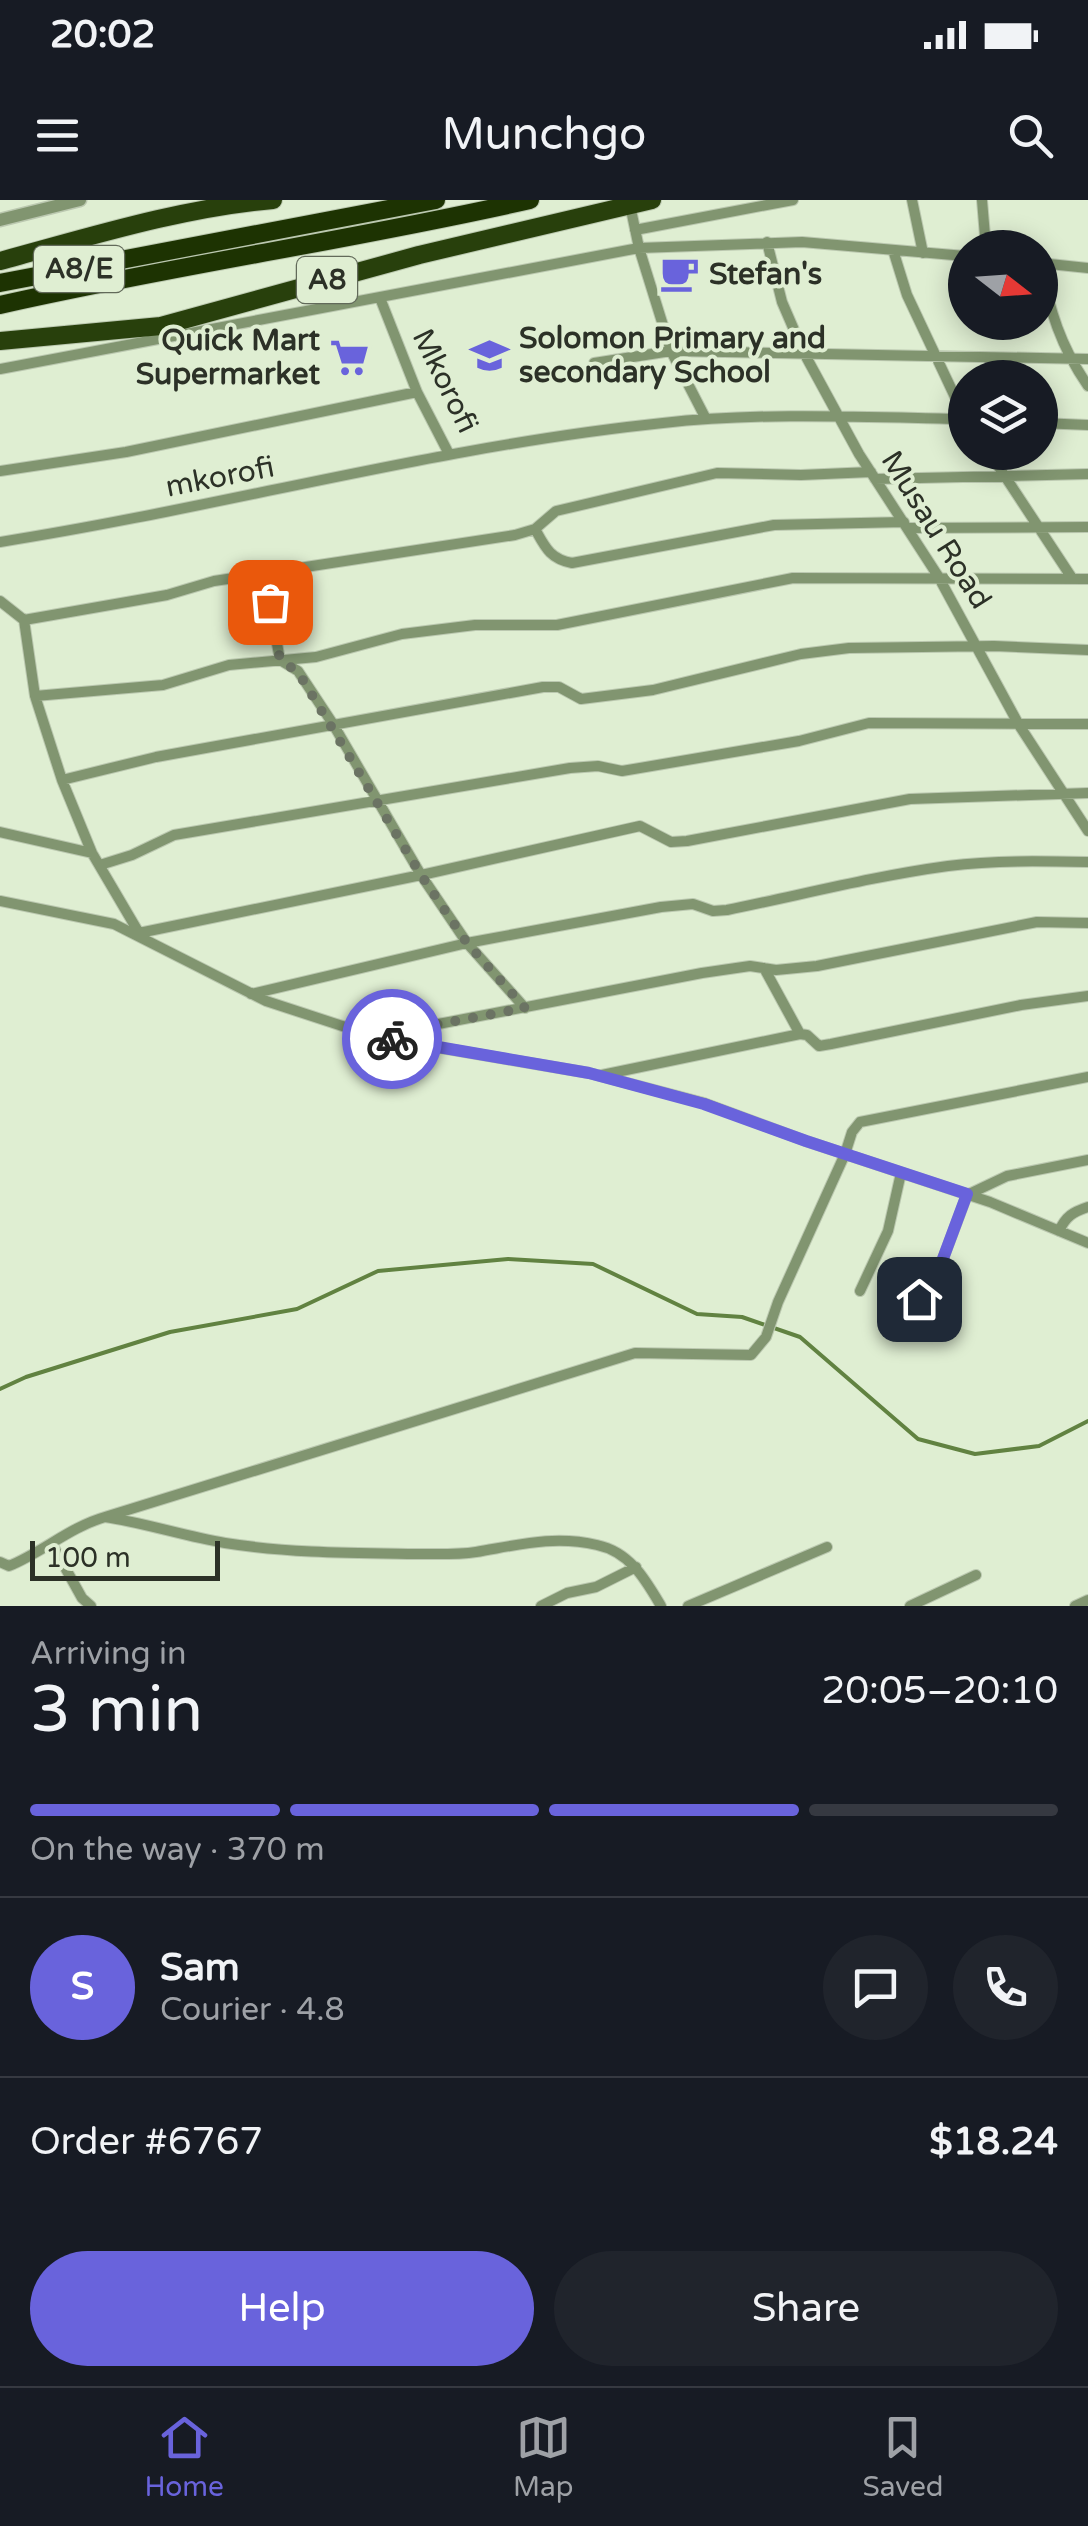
<!DOCTYPE html>
<html lang="en">
<head>
<meta charset="utf-8">
<style>
  body { margin:0; font-family:"Varela Round",sans-serif; background:#20242c; color:#f1f3f6; height:100vh; display:flex; flex-direction:column; font-size:38px; white-space:nowrap }
  * { box-sizing:border-box; margin:0 }
  p { font-size:32px; color:#9ea1a6 }
  .icon { flex:none; width:55px; height:55px; fill:none; stroke:currentColor; stroke-width:2; stroke-linecap:round; stroke-linejoin:round }
  .map { position:relative; height:1406px; overflow:hidden }
  .drawer { display:flex; flex-direction:column; background:#171b24; flex:1 }
  .drawer>* { flex:none }
  .needle { width:65px; rotate:107deg }
  .tools { position:absolute; left:948px; top:30px; display:grid; gap:20px }
  .tools a { display:grid; place-items:center; width:110px; height:110px; border-radius:50%; background:#171b24; box-shadow:0 5px 25px #0003; font-size:50px }
  .scale { position:absolute; left:30px; bottom:25px; width:190px; box-sizing:border-box; padding-left:10px; border:5px solid #2c3127; border-top:0; font-size:28px; line-height:35px; white-space:nowrap; color:#2c3127; -webkit-text-stroke:8px #dfeed2; paint-order:stroke }
  .pin { position:absolute; display:grid; place-items:center; width:85px; height:85px; color:#fff; margin:-42px; border-radius:20px; box-shadow:0 5px 15px #0006 }
  .courier { position:absolute; display:grid; place-items:center; width:100px; height:100px; margin:-50px; border:8px solid #6963dc; border-radius:50%; background:#fff; color:#222; box-shadow:0 2px 12px #0007 }
  .headline em { font-style:normal; font-weight:600 }
  .headline div { display:flex; flex-direction:column-reverse }
  .headline { display:flex; align-items:center; justify-content:space-between; height:170px; padding:0 30px }
  h1 { font-size:65px; font-weight:600; line-height:75px }
  .bar { display:grid; grid-template-columns:repeat(4,1fr); gap:15px 10px; align-content:center; height:120px; padding:0 30px }
  .bar i { height:12px; border-radius:8px; background:#363941 }
  .bar .selected { background:#6963dc }
  .bar p { grid-column:span 4 }
  .line { display:flex; align-items:center; gap:25px; padding:0 30px; border-top:2px solid #363941 }
  .line div { flex:1 }
  .round { display:grid; place-items:center; flex:none; width:105px; height:105px; border-radius:52px; background:#20242c }
  .cta { display:flex; gap:20px; margin-top:auto; padding:20px 30px }
  .cta a { flex:1; height:115px; border-radius:60px; background:#6963dc; color:#fff; font-size:40px; font-weight:600; line-height:115px; text-align:center }
  .cta a+a { background:#20242c; color:#f1f3f6 }
  .status { display:flex; justify-content:space-between; align-items:center; height:70px; padding:0 50px; background:#171b24; direction:ltr }
  .status svg { height:28px; fill:currentColor }
  header { display:flex; justify-content:space-between; align-items:center; height:130px; padding:0 30px; background:#171b24; font-size:45px; font-weight:600 }
  .tabs { display:flex; justify-content:space-around; align-items:center; height:140px; border-top:2px solid #363941; background:#171b24; font-size:28px; color:#9ea1a6 }
  .tabs a { display:grid; justify-items:center; gap:5px }
  .tabs .selected { color:#6963dc }
  .map>svg:first-child { display:block }
  .lines { fill:none; stroke-linecap:round; stroke-linejoin:round }
  .stream { stroke:#618241; stroke-width:4 }
  .minor-casing { stroke:#bbc8b0; stroke-width:12 }
  .tertiary-casing { stroke:#bbc8b0; stroke-width:15 }
  .trunk-casing { stroke:#bbc8b0; stroke-width:20 }
  .motorway-casing { stroke:#bbc8b0; stroke-width:20 }
  .minor { stroke:#819570; stroke-width:10 }
  .tertiary { stroke:#819570; stroke-width:12 }
  .trunk { stroke:#28400c; stroke-width:18 }
  .motorway { stroke:#1d3302; stroke-width:18 }
  .done { stroke:#6b7363; stroke-width:10; stroke-dasharray:0 18 }
  .route { stroke:#6963dc; stroke-width:12 }
  .labels { text-anchor:middle; dominant-baseline:central; stroke-width:8; stroke-linejoin:round; paint-order:stroke }
  .shield { fill:#dfeed2; stroke:#626a5a; stroke-width:2.5 }
  .shield-label { font-size:28px; font-weight:bold; fill:#2c3127 }
  .poi-label { font-size:30px; font-weight:bold; fill:#2c3127; stroke:#dfeed2; text-anchor:start }
  .street-label { font-size:30px; fill:#2c3127; stroke:#dfeed2 }
</style>
</head>
<body>
<div class="status"><b>20:02</b><svg viewBox="0 0 49 12"><path d="M0 12V9h3v3zM5 12V6h3v6zM10 12V3h3v9zM15 12V0h3v12zM26 1h20v11H26zM47 4h2v5h-2z"/></svg></div>
<header><svg class="icon" aria-label="menu" viewBox="0 0 24 24"><path d="M4 6h16M4 12h16M4 18h16"/></svg>Munchgo<svg class="icon" aria-label="search" viewBox="0 0 24 24"><circle cx="10" cy="10" r="6"/><path d="M15 15l6 6"/></svg></header>
<div class="map">
<svg width="1088" height="1406" viewBox="0 0 1088 1406">
  <rect width="100%" height="100%" fill="#dfeed2"/>
  <g class="lines">
    <!-- stream -->
    <path class="stream" d="M0,1189L26,1177L170,1132L297,1109L378,1071L508,1059L593,1064L697,1114L742,1117L800,1137L918,1239L975,1254L1039,1246L1088,1221"/>
    <defs>
      <path id="minor" d="M912,0L923,53
        M982,0L986,48
        M630,5L639,48L671,151L706,219
        M635,30L793,0
        M767,42L782,102L804,153L859,254L938,376L1019,525L1088,631
        M893,50L907,95L965,218
        M1040,63L1088,68
        M1041,63C1049,110 1061,147 1088,186
        M380,98L417,192L449,254
        M594,163L671,151L1088,159
        M0,169L639,48L802,42L965,56
        M1040,223L1088,225
        M989,252L1072,378
        M0,271L126,252L417,192
        M875,279L1088,274
        M907,328L1088,327
        M535,329C545,347 550,359 572,363L774,325L904,322
        M0,342C222,307 439,246 663,223C762,212 865,217 965,219
        M264,373L280,460L298,471L333,524L421,675L467,743L525,808
        M0,401L24,420L35,496L62,580L92,653L142,738
        M24,420L167,395L214,381L515,335L535,329L556,311L717,273L801,275L871,272
        M35,496L163,485L229,465L316,457L402,434L475,425H557L793,378L1088,379
        M62,580L156,557L543,487H559L581,499L653,490L801,454L849,448L994,446L1088,450
        M0,632L92,653
        M100,665L132,655L174,635L570,568L598,566L622,571L799,541L869,523L1088,524
        M0,701L114,724L266,801L376,837L589,873L704,903L806,941L990,1002L1088,1043
        M139,733L426,674L640,626L671,642L687,641L910,599L1088,593
        M764,768L800,834
        M251,794L467,743L661,707L693,704L713,711L727,710C801,695 874,676 948,666C995,660 1041,661 1088,662
        M392,839L402,831L702,773L750,766L776,770L817,766L1037,722L1088,723
        M602,875L800,834L807,835L819,846L831,844L1021,805L1088,796
        M1059,1031C1066,1016 1073,1012 1088,1007
        M860,1091L888,1031L901,973
        M900,1126L938,1072L967,995L1007,976L1088,960
        M105,1317L635,1153L751,1155L766,1137L778,1102L845,954L852,932L860,922L1088,877
        M52,1344L82,1398L91,1406
        M0,1362L9,1366C43,1352 70,1327 105,1317C145,1323 184,1336 225,1343C288,1353 352,1353 415,1354C435,1354 457,1355 476,1352C518,1345 554,1335 597,1345C630,1352 645,1379 661,1406
        M541,1406L567,1393L596,1387L636,1367
        M688,1406L827,1347
        M910,1406L976,1375
        M1075,1406L1088,1400"/>
      <path id="tertiary" d="M0,20L80,0"/>
      <path id="trunk" d="M0,61C89,37 181,8 273,0
        M0,141L161,126L419,55L652,0"/>
      <path id="motorway" d="M0,83L436,0
        M0,105C176,65 354,40 530,0"/>
    </defs>
    <!-- minor casing -->
    <use href="#minor" class="minor-casing"/>
    <!-- tertiary casing -->
    <use href="#tertiary" class="tertiary-casing"/>
    <!-- trunk casing -->
    <use href="#trunk" class="trunk-casing"/>
    <!-- motorway casing -->
    <use href="#motorway" class="motorway-casing"/>
    <!-- minor -->
    <use href="#minor" class="minor"/>
    <!-- tertiary -->
    <use href="#tertiary" class="tertiary"/>
    <!-- trunk -->
    <use href="#trunk" class="trunk"/>
    <!-- motorway -->
    <use href="#motorway" class="motorway"/>
  </g>
  <g class="lines">
    <!-- done -->
    <path class="done" d="M270,402L280,460L298,472L421,675L467,743L525,808L402,831L392,839"/>
    <!-- route -->
    <path class="route" d="M392,839L589,873L704,904L806,941L967,994L938,1072L919,1099"/>
  </g>
  <!-- icons -->
  <defs>
    <symbol id="cafe-bare" viewBox="-9 -9 18 18"><path d="M-5.5-4.5H6V0H3Q3 3.5 0 3.5H-2.5Q-5.5 3.5-5.5 0ZM3-3.2v2h1.7v-2ZM-6 4.5H4V6H-6Z" fill="#6963dc" stroke="#dfeed2" stroke-width="2.5" paint-order="stroke"/></symbol>
    <symbol id="school-bare" viewBox="-9 -9 18 18"><path d="M0-5L7-2L0 1L-7-2ZM-4 1L0 2.5L4 1V4Q0 6-4 4Z" fill="#6963dc" stroke="#dfeed2" stroke-width="2.5" paint-order="stroke"/></symbol>
    <symbol id="supermarket-bare" viewBox="-9 -9 18 18"><path d="M-6-5.5h2.5l.6 2H6L4.5 2H-2.5L-4.4-4H-6ZM-1.5 3.2a1.3 1.3 0 1 0 .1 0ZM3 3.2a1.3 1.3 0 1 0 .1 0Z" fill="#6963dc" stroke="#dfeed2" stroke-width="2.5" paint-order="stroke"/></symbol>
  </defs>
  <g fill-rule="evenodd">
    <use href="#cafe-bare" x="652" y="46" width="55" height="55"/>
    <use href="#school-bare" x="462" y="128" width="55" height="55"/>
    <use href="#supermarket-bare" x="322" y="130" width="55" height="55"/>
  </g>
  <g class="labels">
    <!-- shield labels -->
    <g class="shield">
      <rect x="34" y="46" width="90" height="46" rx="8"/>
      <rect x="297" y="57" width="60" height="46" rx="8"/>
    </g>
    <g class="shield-label">
      <text x="79" y="69">A8/E</text>
      <text x="327" y="80">A8</text>
    </g>
    <!-- poi labels -->
    <g class="poi-label">
      <text x="709" y="74">Stefan's</text>
      <text x="519" y="138">Solomon Primary and<tspan x="519" dy="34">secondary School</tspan></text>
      <text x="320" y="140" text-anchor="end">Quick Mart<tspan x="320" dy="34">Supermarket</tspan></text>
    </g>
    <!-- street labels -->
    <g class="street-label">
      <text transform="translate(445 181) rotate(64)">Mkorofi</text>
      <text transform="translate(220 277) rotate(-11)">mkorofi</text>
      <text transform="translate(936 330) rotate(58)">Musau Road</text>
    </g>
  </g>
</svg>
<div class="tools">
<a><svg class="needle" viewBox="-14 -14 28 28"><path d="M0-13l5 13h-10z" fill="#e53935"/><path d="M0 13l5-13h-10z" fill="#9ea1a6"/></svg></a>
<a><svg class="icon" aria-label="layers" viewBox="0 0 24 24"><path d="M12 4l9 5-9 5-9-5zM3 14l9 5 9-5"/></svg></a>
</div>
<div class="scale">100 m</div>
<div class="pin" style="left:270px;top:402px;background:#ea580c"><svg class="icon" aria-label="bag" viewBox="0 0 24 24"><path d="M5 8h14l-1 12H6zM9 8a3 3 0 0 1 6 0"/></svg></div>
<div class="pin" style="left:919px;top:1099px;background:#1f2937"><svg class="icon" aria-label="home" viewBox="0 0 24 24"><path d="M3 11l9-7 9 7M6 9v11h12V9"/></svg></div>
<div class="courier" style="left:392px;top:839px"><svg class="icon" aria-label="bike" viewBox="0 0 24 24"><circle cx="6" cy="16" r="4"/><circle cx="18" cy="16" r="4"/><path d="M6 16l4-8h5l3 8M10 8l3 8H6M13 5h3"/></svg></div>
</div>
<section class="drawer">
<div class="headline"><div><h1>3 min</h1><p>Arriving in</p></div><em>20:05–20:10</em></div>
<div class="bar"><i class="selected"></i><i class="selected"></i><i class="selected"></i><i></i><p>On the way · 370 m</p></div>
<div class="line" style="height:180px"><b class="round" style="background:#6963dc;color:#fff">S</b><div><b>Sam</b><p>Courier · 4.8</p></div><a class="round"><svg class="icon" aria-label="chat" viewBox="0 0 24 24"><path d="M4 5h16v11H9l-5 4z"/></svg></a><a class="round"><svg class="icon" aria-label="phone" viewBox="0 0 24 24"><path d="M5 4h4l2 5-3 2q2 4 5 5l2-3 5 2v4C11 20 4 13 5 4z"/></svg></a></div>
<div class="line" style="height:130px"><div>Order #6767</div><b>$18.24</b></div>
<div class="cta"><a>Help</a><a>Share</a></div>
</section>
<nav class="tabs">
<a class="selected"><svg class="icon" aria-label="home" viewBox="0 0 24 24"><path d="M3 11l9-7 9 7M6 9v11h12V9"/></svg>Home</a>
<a><svg class="icon" aria-label="map" viewBox="0 0 24 24"><path d="M3 6l6-2 6 2 6-2v14l-6 2-6-2-6 2zM9 4v14M15 6v14"/></svg>Map</a>
<a><svg class="icon" aria-label="saved" viewBox="0 0 24 24"><path d="M7 4h10v16l-5-4-5 4z"/></svg>Saved</a>
</nav>
</body>
</html>
